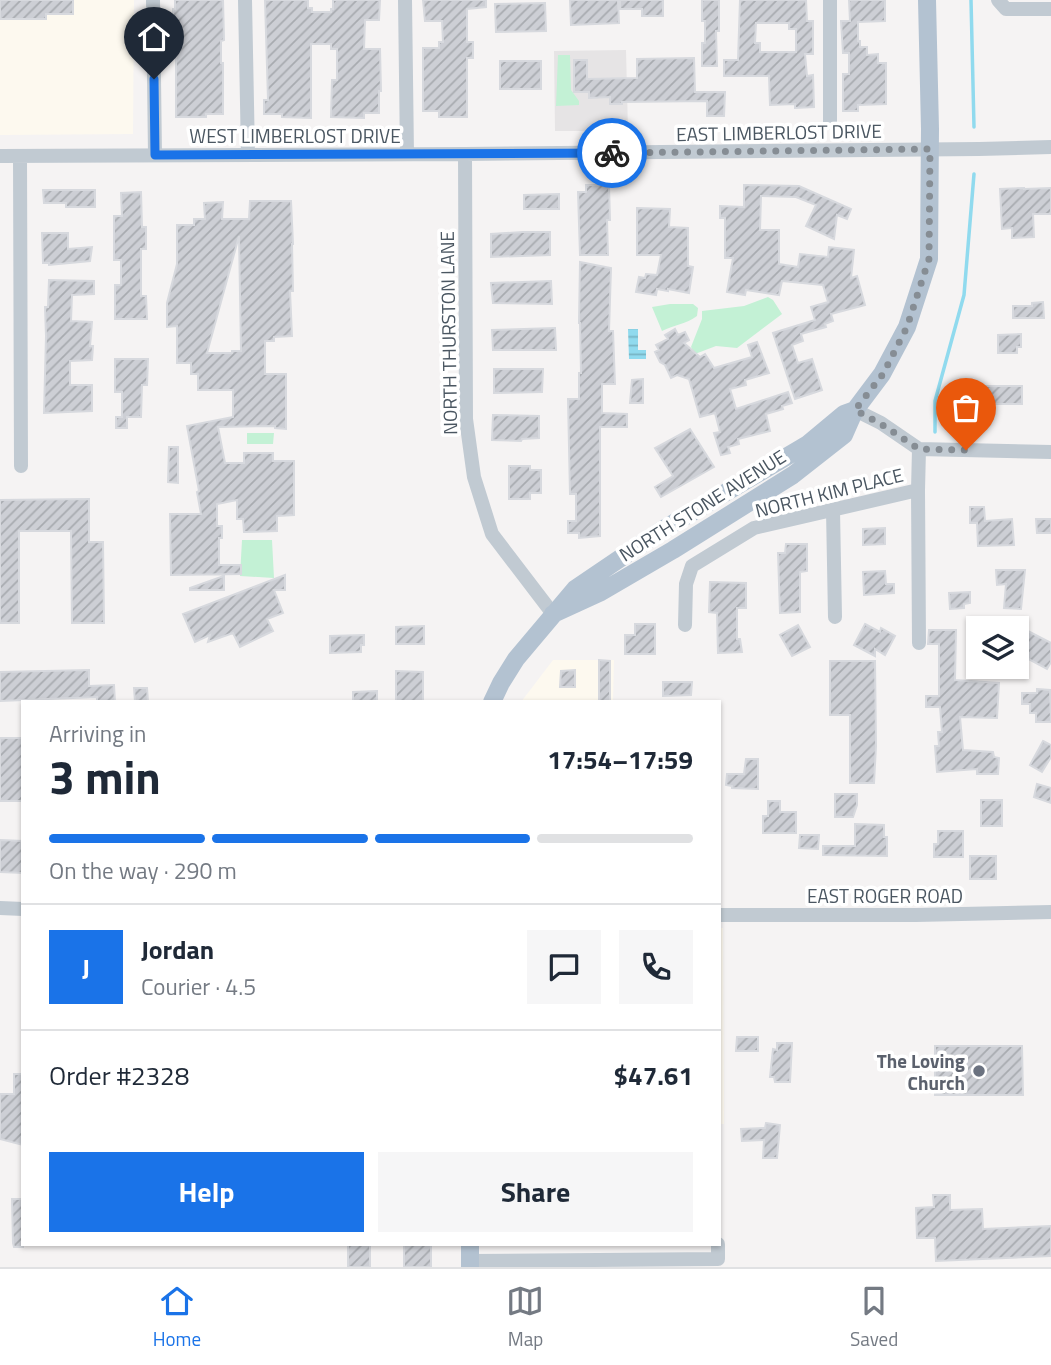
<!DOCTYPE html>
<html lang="en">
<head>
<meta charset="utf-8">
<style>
  body { margin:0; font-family:"Titillium Web",sans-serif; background:#f6f6f7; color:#1f2937; height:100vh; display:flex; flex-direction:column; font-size:26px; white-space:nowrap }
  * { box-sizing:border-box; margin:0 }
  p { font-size:23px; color:#747a83 }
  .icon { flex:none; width:38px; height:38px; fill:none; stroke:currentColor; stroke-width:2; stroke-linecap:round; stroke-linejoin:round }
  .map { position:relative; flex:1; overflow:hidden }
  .side { position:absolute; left:21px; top:700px; width:700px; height:546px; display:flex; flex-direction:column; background:#fff; border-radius:0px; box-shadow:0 2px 5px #0004 }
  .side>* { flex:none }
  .controls { position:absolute; left:966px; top:616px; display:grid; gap:14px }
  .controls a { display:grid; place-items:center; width:63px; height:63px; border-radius:0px; background:#fff; box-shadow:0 2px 5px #0004; font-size:35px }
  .pin { position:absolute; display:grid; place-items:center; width:60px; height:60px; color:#fff; margin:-72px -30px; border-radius:50% 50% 50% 0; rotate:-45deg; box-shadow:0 0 7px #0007 }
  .pin .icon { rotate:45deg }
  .courier { position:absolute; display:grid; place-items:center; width:70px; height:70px; margin:-35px; border:5px solid #1a73e8; border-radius:50%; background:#fff; color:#222; box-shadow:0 2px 9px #0007 }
  .summary em { font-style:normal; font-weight:700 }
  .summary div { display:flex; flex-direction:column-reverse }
  .summary { display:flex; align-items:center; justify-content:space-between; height:119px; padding:0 28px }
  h1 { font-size:46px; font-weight:700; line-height:52px }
  .bar { display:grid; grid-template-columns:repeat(4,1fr); gap:10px 7px; align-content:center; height:84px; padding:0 28px }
  .bar i { height:9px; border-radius:5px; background:#e0e1e3 }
  .bar .selected { background:#1a73e8 }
  .bar p { grid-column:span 4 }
  .line { display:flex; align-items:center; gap:18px; padding:0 28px; border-top:2px solid #e0e1e3 }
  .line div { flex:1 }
  .round { display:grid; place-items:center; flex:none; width:74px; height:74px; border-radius:0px; background:#f6f6f7 }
  .button { display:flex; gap:14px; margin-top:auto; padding:14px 28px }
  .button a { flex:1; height:80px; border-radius:0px; background:#1a73e8; color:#fff; font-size:28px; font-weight:700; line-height:80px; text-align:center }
  .button a+a { background:#f6f6f7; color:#1f2937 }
  .dock { display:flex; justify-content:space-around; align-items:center; height:98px; border-top:2px solid #e0e1e3; background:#fff; font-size:19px; color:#747a83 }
  .dock a { display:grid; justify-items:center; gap:4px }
  .dock .selected { color:#1a73e8 }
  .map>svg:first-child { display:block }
  .commercial { fill:#fdf9ef }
  .education { fill:#e6e4e5 }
  .green { fill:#c3f1d5 }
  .water { fill:url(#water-rules) }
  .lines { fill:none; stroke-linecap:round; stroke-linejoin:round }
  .stream { stroke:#90daee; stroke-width:3.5 }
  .building { fill:url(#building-hatch); stroke:#d7d9de; stroke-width:2; fill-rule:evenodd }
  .minor { stroke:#c1cad2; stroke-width:14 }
  .major { stroke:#b3c2d1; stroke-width:18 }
  .done { stroke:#868d94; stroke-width:7; stroke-dasharray:0 12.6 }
  .route { stroke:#1a73e8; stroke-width:9 }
  .worship-dot { fill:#6b7280; stroke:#fff; stroke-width:2.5 }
  .labels { text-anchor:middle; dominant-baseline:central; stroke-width:7; stroke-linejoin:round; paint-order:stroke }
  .street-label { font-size:19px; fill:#4a5661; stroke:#fff }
  .worship-label { font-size:19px; font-weight:bold; fill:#5b616d; stroke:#fff; text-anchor:end }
</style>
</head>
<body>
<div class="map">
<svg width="1051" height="1267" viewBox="0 0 1051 1267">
  <defs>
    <pattern id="water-rules" width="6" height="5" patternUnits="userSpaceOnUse" patternTransform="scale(1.75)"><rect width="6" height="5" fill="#90daee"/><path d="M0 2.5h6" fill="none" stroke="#78b4c4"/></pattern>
    <pattern id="building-hatch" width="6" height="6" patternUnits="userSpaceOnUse" patternTransform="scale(1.75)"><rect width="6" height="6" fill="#cdcfd5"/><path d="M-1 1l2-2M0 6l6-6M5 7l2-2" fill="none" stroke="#a8abb0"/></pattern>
  </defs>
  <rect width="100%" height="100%" fill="#f5f3f3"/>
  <!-- commercial -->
  <path class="commercial" d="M0,0H134L133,134L0,135Z
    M553,660H614L613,702H521Z
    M719,928H723L724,1124H719Z"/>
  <!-- education -->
  <path class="education" d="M626,50L628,131H555L554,51Z"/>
  <!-- green -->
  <path class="green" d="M558,55H570L571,90L579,101V105L556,106Z
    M768,297L773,300L782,314L737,348L716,346L695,354L691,347L702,319V311L744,306Z
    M670,304H693L698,308L697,316C686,324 674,325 662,331L652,307Z
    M247,433H274L273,444H247Z
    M242,540H272L274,578L240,576Z"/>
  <!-- water -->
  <path class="water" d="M628,329H638V350H646V359H629Z"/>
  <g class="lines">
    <!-- stream -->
    <path class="stream" d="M971,0L974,127
      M935,432V401L964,295L974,174"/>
  </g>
  <!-- building -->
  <path class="building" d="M0,0H73V14H46V19H0Z
    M175,0H223L224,40L221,41V63H223V114H206V117H176V60L175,40H171V23H173V9H175Z
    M265,0H308V8H312V12H331V9H333V0H380L379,20H365L364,49H380L381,91H379V113H364V118L331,117L332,80H337V49H331V44H311V118L282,117V114H264V100H268Z
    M423,0H486V7L467,9V42H473V58H467V117H439V111H423V48H439V42H443L442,21H425Z
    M570,0H618L619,23L571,25Z
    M620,0H663V16H642V9H620Z
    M702,0H719V31H716L717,66H702V43H705V21H702Z
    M740,0H806L807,21H813V54H805L807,76L813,75L814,107L795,108V104L770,105L769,76H724V60H738ZM756,23H789V29H796V52H760V43H755Z
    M849,0H885V21L858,22V41H860V47H867V55L878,54V63H886V104L858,105V111H843V74H849V53H843L841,21H850Z
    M545,3L546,31L496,32L495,4Z
    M694,58L695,92H725L724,116H707V101L622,102V104H610V97L589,98V92H574V60H587V79L637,78V59Z
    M500,61H541V89H500Z
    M586,185H609L610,220H607L608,255H580L578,192H586Z
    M744,185L799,186L851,209L847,219L837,215L834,239L806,226L816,205L796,197L761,196L760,230H779V264L798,267L800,254L828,257L829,247L854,250L851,278L857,276L865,305L831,314L833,321L825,324L826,327L801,334L803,341L792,345L798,363L812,359L822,390L795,399L773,333L815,320L811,307L828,302L823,285L782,281L779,295L746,290L745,295L727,292L733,258H725V218H720V206L744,207Z
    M1024,188V189L1051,188V214H1033L1034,237L1012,238V228L1002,229L1000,189Z
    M43,190H95V207H66V203H44Z
    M141,192L142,227H146V249H141V296H146L147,319H115V285H121V260H114V216H122L121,193Z
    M559,194V209H524V195Z
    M250,201H291L293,244H292L293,291H290L292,336L274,337V341H265V374H286V429L275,428V426L218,427L225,463H244V453H273V461H294V515L277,516V531L244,532L243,519H237V500L217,504V526H222V538H219V565H241V574L171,575L170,514H201L197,492L199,491L187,426L233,417V390H198V374H191V363H177V326L167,327V303L177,264V225H194V219H205L204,203L223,202L222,219H249ZM239,236L241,351H232V353H207Z
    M637,208L670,209L669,227L688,228V266L693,267L689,293L668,289V291L657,289L656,295L636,292L639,277L645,278L646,274L657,275L661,255H637Z
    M523,232H550V255L491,257V234Z
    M42,233H68V249L92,247L90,261L49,265V263H43Z
    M580,262L611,268L609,331H613L615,384H602V413L627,414V427H600V536L579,538V533H568V521H576V494H570L568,399H579V373H581L580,323H579Z
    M49,280L94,281V294L72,295L71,321L92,322L90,346H93L92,360L70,361V385H92V411L44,413L46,336L45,307H48Z
    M551,281L552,304L493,303L491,283Z
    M1043,302L1044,318H1013V306H1032V303Z
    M555,328L556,350H493L492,330Z
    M675,329L678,335L685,332L689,340L684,343L700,357L705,354L714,368L752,357L748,345L757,342L769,373L745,380L746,385L730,389L736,409L788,392L792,403L782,406L783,409L766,414L770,431L738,439L739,444L728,447L730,453L721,455L714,433L720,432L715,413L700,417L689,379L677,375L671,378L665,365L660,362L655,352L659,350L656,345L668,339L665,335Z
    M1021,334V347H1017V353H998V335Z
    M115,359H148L147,385H142L141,417H127V428H116V417H123H122V392H115Z
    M494,369H543L542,392L494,393Z
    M643,379V403H630L632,380Z
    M982,386H1022V404H982Z
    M493,415L539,416V438L522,439L521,441L492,440Z
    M690,429L714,467L661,497L655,487L673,476L655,448Z
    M169,447H178V483L168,482Z
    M509,466H530V470H541V493H530V499H509Z
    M89,499V542H103L104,623H72L71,531H19V623H0V500Z
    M970,507H984L985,521L1012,519L1014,545L978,546L977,523H970Z
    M1036,519H1051V533H1037Z
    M885,528V544L863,545V529Z
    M786,544H807V571L800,572V612L780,613L778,553H785Z
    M996,570H1025L1021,609L1004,608L1006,584L997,585Z
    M885,571L886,584H894V593L864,595L863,572Z
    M285,575V590H274L283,613L267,619L273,631L240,647L233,633L208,642L210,635L195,642L183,614Z
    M224,576V590H190V588Z
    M710,582L746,583V608H737V639H740L742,652L718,653L717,613L709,612Z
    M970,592V603L964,604V608L950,609L949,593Z
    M635,624H655V654H625V635H635Z
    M865,624L880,632L881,628L895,636L885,655L875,649V656L854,645Z
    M798,625L810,647L792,656L780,635Z
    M424,626V644H396V627Z
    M1024,629L1051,643V662L1047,669L1017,653V643Z
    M929,630H956L955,680L999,683L997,718L960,717L963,750L993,752L994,757L999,758L998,774H977V769L937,772L935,746H939L938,732H942L940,707H926V696H939V644H928Z
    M364,635V645H361V652L330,653V636Z
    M599,660L610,661V702H599Z
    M830,661H875L876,746L874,783H850V715H830Z
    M89,670V686L114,685L115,702H97V697L0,701V672Z
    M575,670V687H560L561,671Z
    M396,671L423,672V702H396Z
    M663,682H692L691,695L663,696Z
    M134,688H147L148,702H135Z
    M1037,689L1050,690L1051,722H1036V713H1030V704H1022V693H1037Z
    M377,691V702H353V692Z
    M0,738H23V801H0Z
    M1043,741L1051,745V757L1042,772L1030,765Z
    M746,759H758V789L732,788V786L726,785L727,774H744Z
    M1037,784L1051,788V803L1034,797Z
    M835,794H857V805L853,817H835Z
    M981,800H1002V826H981Z
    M768,801H780V812H796V833H763V816H768Z
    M855,824L884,825V837H887V856L823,855V846H855Z
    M938,831H963V857H934V844H938Z
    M800,835H819L818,849L799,848Z
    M0,840L23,841V873L0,872Z
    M970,856H996V879H970Z
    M737,1037H758V1051H736Z
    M777,1043H792L790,1082H775L774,1077H770L773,1049L777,1050Z
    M935,1046H1022L1023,1095H935Z
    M14,1074H23V1145L0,1139V1094H14Z
    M766,1123L780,1125L777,1158H763L764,1140L742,1141L741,1129L765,1128Z
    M933,1195H950V1210L982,1209L983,1229L1051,1226V1256L936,1261L935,1238H917L916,1208L934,1207Z
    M12,1199H23V1247H14L13,1243Z
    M348,1244H370V1267H348Z
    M404,1244H431V1267H404Z"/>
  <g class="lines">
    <!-- minor -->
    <path class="minor" d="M153,0L155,155
      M245,0L248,155
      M405,0L407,154
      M830,0V123
      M998,0L1006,9H1051
      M465,154L466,419L474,477L492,534L553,614
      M0,156L465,154L979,149L1051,147
      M20,156L21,466
      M855,410L881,423L919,449
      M919,449L918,490L919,643
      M919,449L1051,452
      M833,510L835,617
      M685,625L686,584L692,566L754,528L918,490
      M0,908L23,909
      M719,915H916L1051,912
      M470,1261L718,1259V1244"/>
    <!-- major -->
    <path class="major" d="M553,614L601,592L673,550L793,475L844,435L855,410L882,374L907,327L929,259L930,129L927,0
      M492,702L501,683L516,659L575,589L662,530L808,444L844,414L855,410
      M470,1244V1267"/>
  </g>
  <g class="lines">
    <!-- done -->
    <path class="done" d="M612,153L930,149L929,259L907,327L883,374L855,410L881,424L919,449L966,450"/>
    <!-- route -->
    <path class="route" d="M154,79L155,155L612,153"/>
  </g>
  <!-- markers -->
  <circle class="worship-dot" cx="979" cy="1071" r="7"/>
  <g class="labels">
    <!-- street labels -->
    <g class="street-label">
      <text transform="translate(779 132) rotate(-1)">EAST LIMBERLOST DRIVE</text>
      <text x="295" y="135">WEST LIMBERLOST DRIVE</text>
      <text transform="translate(448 333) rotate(-91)">NORTH THURSTON LANE</text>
      <text transform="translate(829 492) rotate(-14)">NORTH KIM PLACE</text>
      <text transform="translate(702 505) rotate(-32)">NORTH STONE AVENUE</text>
      <text x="885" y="895">EAST ROGER ROAD</text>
    </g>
    <!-- worship labels -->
    <g class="worship-label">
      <text x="965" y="1060">The Loving<tspan x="965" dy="22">Church</tspan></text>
    </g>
  </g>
</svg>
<div class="controls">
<a><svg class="icon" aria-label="layers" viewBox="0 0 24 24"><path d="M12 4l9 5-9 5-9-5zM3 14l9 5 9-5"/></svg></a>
</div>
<div class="pin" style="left:966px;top:450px;background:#ea580c"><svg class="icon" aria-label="bag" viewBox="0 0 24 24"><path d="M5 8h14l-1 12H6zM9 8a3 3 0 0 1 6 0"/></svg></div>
<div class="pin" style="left:154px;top:79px;background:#1f2937"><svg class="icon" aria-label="home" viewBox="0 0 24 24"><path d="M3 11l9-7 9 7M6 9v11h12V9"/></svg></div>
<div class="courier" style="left:612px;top:153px"><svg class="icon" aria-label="bike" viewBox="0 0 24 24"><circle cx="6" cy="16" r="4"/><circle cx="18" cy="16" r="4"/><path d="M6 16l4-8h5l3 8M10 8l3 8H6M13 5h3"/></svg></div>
<section class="side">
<div class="summary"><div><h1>3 min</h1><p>Arriving in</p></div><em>17:54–17:59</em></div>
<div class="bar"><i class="selected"></i><i class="selected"></i><i class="selected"></i><i></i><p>On the way · 290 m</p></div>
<div class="line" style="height:126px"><b class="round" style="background:#1a73e8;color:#fff">J</b><div><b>Jordan</b><p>Courier · 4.5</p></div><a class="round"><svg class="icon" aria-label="chat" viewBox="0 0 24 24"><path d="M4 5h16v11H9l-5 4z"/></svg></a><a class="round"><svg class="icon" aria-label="phone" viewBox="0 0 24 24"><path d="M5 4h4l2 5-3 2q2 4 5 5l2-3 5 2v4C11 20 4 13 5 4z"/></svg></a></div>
<div class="line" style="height:91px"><div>Order #2328</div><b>$47.61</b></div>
<div class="button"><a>Help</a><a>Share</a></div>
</section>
</div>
<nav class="dock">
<a class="selected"><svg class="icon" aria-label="home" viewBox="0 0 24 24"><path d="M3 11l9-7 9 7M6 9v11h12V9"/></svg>Home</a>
<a><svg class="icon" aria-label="map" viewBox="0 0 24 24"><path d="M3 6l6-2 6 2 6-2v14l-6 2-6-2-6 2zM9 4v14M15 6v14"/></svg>Map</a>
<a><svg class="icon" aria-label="saved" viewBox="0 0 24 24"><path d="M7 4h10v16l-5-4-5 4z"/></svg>Saved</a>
</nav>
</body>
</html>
